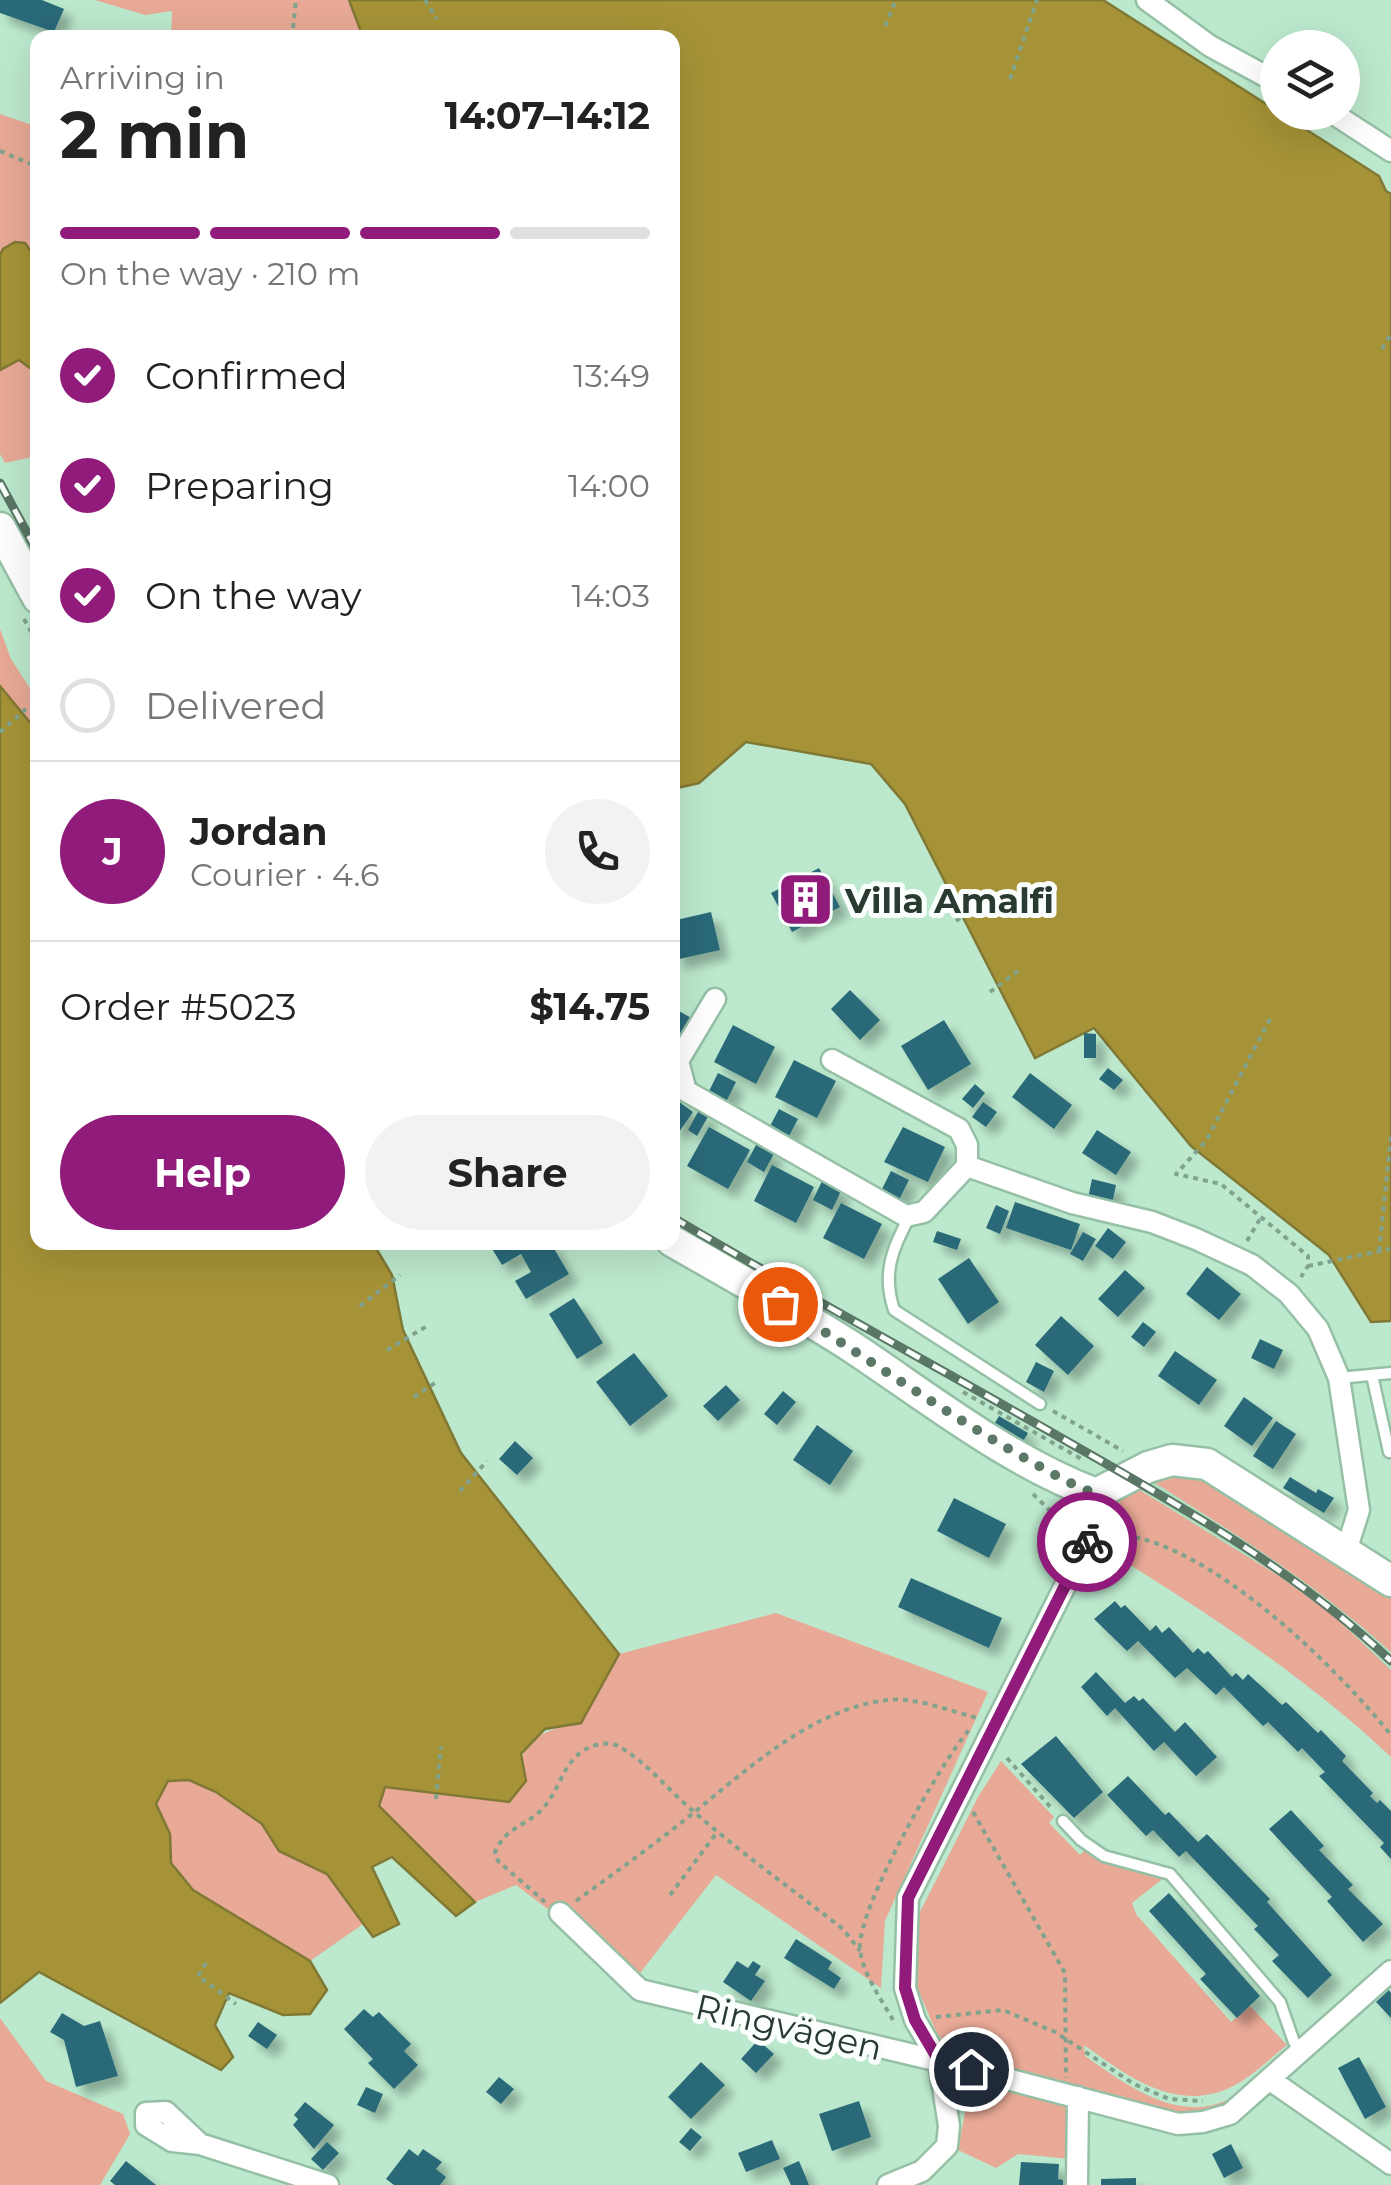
<!DOCTYPE html>
<html lang="en">
<head>
<meta charset="utf-8">
<style>
  body { margin:0; font-family:Montserrat,sans-serif; background:#f2f2f2; color:#222; height:100vh; display:flex; flex-direction:column; font-size:38px; white-space:nowrap }
  * { box-sizing:border-box; margin:0 }
  p { font-size:32px; color:#767676 }
  .icon { flex:none; width:55px; height:55px; fill:none; stroke:currentColor; stroke-width:2; stroke-linecap:round; stroke-linejoin:round }
  .map { position:relative; flex:1; overflow:hidden }
  .sheet { position:absolute; left:30px; top:30px; width:650px; height:1220px; display:flex; flex-direction:column; background:#fff; border-radius:20px; box-shadow:0 10px 40px #0002 }
  .sheet>* { flex:none }
  .controls { position:absolute; left:1260px; top:30px; display:grid; gap:20px }
  .controls a { display:grid; place-items:center; width:100px; height:100px; border-radius:50%; background:#fff; box-shadow:0 10px 40px #0002; font-size:50px }
  .pin { position:absolute; display:grid; place-items:center; width:85px; height:85px; color:#fff; margin:-42px; border:5px solid #fff; border-radius:50%; box-shadow:0 2px 10px #0007 }
  .courier { position:absolute; display:grid; place-items:center; width:100px; height:100px; margin:-50px; border:8px solid #911b7a; border-radius:50%; background:#fff; color:#222; box-shadow:0 2px 12px #0007 }
  .headline em { font-style:normal; font-weight:700 }
  .headline div { display:flex; flex-direction:column-reverse }
  .headline { display:flex; align-items:center; justify-content:space-between; height:170px; padding:0 30px }
  h1 { font-size:65px; font-weight:700; line-height:75px }
  .bar { display:grid; grid-template-columns:repeat(4,1fr); gap:15px 10px; align-content:center; height:120px; padding:0 30px }
  .bar i { height:12px; border-radius:8px; background:#e0e0e0 }
  .bar .current { background:#911b7a }
  .bar p { grid-column:span 4 }
  .line { display:flex; align-items:center; gap:25px; padding:0 30px; border-top:2px solid #e0e0e0 }
  .line div { flex:1 }
  .round { display:grid; place-items:center; flex:none; width:105px; height:105px; border-radius:52px; background:#f2f2f2 }
  ol { padding:0 30px; list-style:none }
  li { display:flex; align-items:center; gap:30px; height:110px }
  li p { margin-inline-start:auto }
  li .icon { padding:10px; border-radius:50%; background:#911b7a; color:#fff; stroke-width:4 }
  li:last-child { color:#767676 }
  li i { width:55px; height:55px; border:5px solid #e0e0e0; border-radius:50% }
  .cta { display:flex; gap:20px; margin-top:auto; padding:20px 30px }
  .cta a { flex:1; height:115px; border-radius:60px; background:#911b7a; color:#fff; font-size:40px; font-weight:700; line-height:115px; text-align:center }
  .cta a+a { background:#f2f2f2; color:#222 }
  .map>svg:first-child { display:block }
  .built { fill:#ace0c0 }
  .green { fill:#e8a996 }
  .water { fill:#a69337; stroke:#807935; stroke-width:2.5 }
  .building { fill:#2a6978; filter:url(#shadow) }
  .lines { fill:none; stroke-linecap:round; stroke-linejoin:round }
  .lane-casing { stroke:#95c0a5; stroke-width:15 }
  .street-casing { stroke:#95c0a5; stroke-width:25 }
  .secondary-casing { stroke:#95c0a5; stroke-width:35 }
  .path { stroke:#81a38d; stroke-width:4; stroke-dasharray:5 5; stroke-linecap:butt }
  .lane { stroke:#fff; stroke-width:10 }
  .street { stroke:#fff; stroke-width:20 }
  .secondary { stroke:#fff; stroke-width:30 }
  .rail-casing { stroke:#5a7665; stroke-width:9 }
  .rail { stroke:#fafefc; stroke-width:5; stroke-dasharray:15; stroke-linecap:butt }
  .done { stroke:#5c7867; stroke-width:10; stroke-dasharray:0 18 }
  .route { stroke:#911b7a; stroke-width:12 }
  .labels { text-anchor:middle; dominant-baseline:central; stroke-width:10; stroke-linejoin:round; paint-order:stroke }
  .poi-label { font-size:35px; font-weight:bold; fill:#293b30; stroke:#fafefc; text-anchor:start }
  .street-label { font-size:35px; fill:#293b30; stroke:#fafefc }
</style>
</head>
<body>
<div class="map">
<svg width="1391" height="2185" viewBox="0 0 1391 2185">
  <defs>
    <filter id="shadow"><feDropShadow dx="9" dy="9" stdDeviation="5" flood-color="#0004"/></filter>
  </defs>
  <rect width="100%" height="100%" fill="#bce9cd"/>
  <!-- built -->
  <path class="built" d="M1145,1477L1284,1565L1339,1605L1391,1652V1670L1334,1616L1279,1576L1133,1486Z"/>
  <!-- green -->
  <path class="green" d="M95,0H349L363,37H171L172,11L145,15Z
    M0,114L38,127L37,250L32,253L3,249L0,255Z
    M19,360L37,373V456L5,463L0,454V370Z
    M0,629L11,659L31,690L37,688V731L0,686Z
    M1197,1471L1391,1592V1652C1313,1582 1233,1532 1145,1477Z
    M1133,1486L1279,1576L1334,1616L1391,1670V1757C1305,1676 1203,1610 1103,1548C1102,1512 1107,1509 1133,1486Z
    M776,1613L988,1692L885,1921L881,1988L716,1875L637,1977L516,1885L475,1902L379,1806L385,1787L509,1802C523,1748 523,1733 581,1723L619,1654Z
    M1001,1761L1054,1817L1049,1823L1080,1855L1088,1847L1166,1876L1132,1903L1136,1914L1231,2022L1250,2006L1287,2045C1268,2060 1246,2083 1222,2091C1169,2109 1125,2074 1084,2045L1085,2056C1124,2083 1178,2125 1229,2099C1240,2093 1251,2083 1261,2076L1227,2110L1177,2117L959,2055L937,2034L914,1980V1943L920,1912L978,1797Z
    M189,1780L216,1792L262,1824L279,1851L327,1874L363,1924L310,1961L193,1890L170,1863V1834L156,1804L168,1781Z
    M0,2018L46,2081L123,2114L130,2134L100,2185H0Z
    M970,2078L1073,2104L1071,2159L1018,2154L996,2168L958,2150L966,2107L959,2084L962,2079Z"/>
  <!-- water -->
  <path class="water" d="M349,0H1103L1379,176L1386,191L1391,194V1321L1371,1322L1329,1255L1191,1146L1094,1028L1035,1058L905,804L871,764L746,742L699,783L673,789L672,38L363,37Z
    M15,242L25,243L32,253L37,250V373L19,360L0,370V255L3,249Z
    M0,686L37,731L38,1242L373,1243L392,1275L403,1330L461,1453L619,1654L581,1723L545,1729L521,1754L526,1781L509,1802L385,1787L379,1806L475,1902L456,1916L392,1857L372,1867L399,1924L373,1937L327,1874L279,1851L262,1824L216,1792L189,1780L168,1781L156,1804L170,1834L171,1863L193,1890L310,1961L327,1990L310,2014L283,2015L229,1993L215,2025L233,2057L221,2070L39,1972L0,2003Z"/>
  <!-- building -->
  <path class="building" d="M0,0H42L64,9L54,32L0,13Z
    M819,868L840,907L792,932L771,893Z
    M711,912L720,950L675,960L672,921Z
    M850,990L880,1020L860,1040L831,1009Z
    M672,1007L693,1019L679,1043L672,1039Z
    M944,1020L971,1064L928,1090L901,1046Z
    M733,1025L775,1047L756,1084L714,1062Z
    M1084,1033L1096,1034V1058H1084Z
    M794,1060L836,1081L817,1118L775,1097Z
    M1108,1068L1123,1080L1114,1090L1099,1079Z
    M718,1073L736,1082L726,1102L708,1093Z
    M1030,1073L1072,1105L1054,1129L1012,1097Z
    M975,1084L985,1093L973,1108L962,1099Z
    M678,1101L693,1112L679,1132L672,1127V1108Z
    M983,1102L997,1112L986,1127L972,1117Z
    M779,1109L798,1119L788,1138L769,1128Z
    M699,1110L709,1115L697,1136L688,1130Z
    M709,1127L750,1150L728,1189L687,1166Z
    M903,1127L945,1147L928,1182L884,1162Z
    M1097,1130L1131,1152L1116,1175L1082,1153Z
    M757,1143L775,1152L764,1172L747,1162Z
    M772,1165L814,1187L796,1223L754,1201Z
    M891,1171L909,1180L899,1200L881,1191Z
    M823,1179L842,1189L832,1210L813,1200Z
    M1092,1179L1116,1185L1112,1204L1088,1198Z
    M1015,1202L1080,1224L1071,1250L1006,1228Z
    M841,1203L882,1224L864,1259L823,1238Z
    M996,1205L1009,1211L1000,1234L986,1228Z
    M1108,1228L1126,1242L1113,1259L1095,1246Z
    M937,1231L961,1239L957,1250L933,1242Z
    M1083,1232L1096,1239L1083,1261L1070,1254Z
    M499,1242H550L569,1274L526,1299L515,1281L531,1272L521,1254L502,1265L491,1247Z
    M969,1258L999,1302L968,1324L938,1279Z
    M1207,1267L1241,1294L1219,1320L1186,1294Z
    M1125,1270L1145,1288L1118,1317L1098,1299Z
    M574,1298L603,1343L577,1359L549,1314Z
    M1061,1316L1094,1346L1068,1375L1035,1345Z
    M1143,1322L1156,1332L1144,1347L1131,1337Z
    M1260,1339L1283,1350L1274,1369L1251,1358Z
    M1175,1351L1217,1380L1199,1405L1158,1376Z
    M634,1353L668,1396L630,1426L596,1382Z
    M1036,1362L1054,1371L1044,1392L1026,1382Z
    M726,1385L740,1400L718,1421L703,1406Z
    M783,1391L796,1402L777,1425L764,1414Z
    M1244,1397L1273,1418L1252,1446L1224,1426Z
    M999,1416L1028,1433L1022,1443L993,1426Z
    M1276,1421L1296,1434L1273,1469L1253,1456Z
    M817,1425L853,1451L830,1485L793,1460Z
    M515,1441L533,1458L517,1475L499,1459Z
    M1290,1477L1316,1493L1318,1489L1334,1498L1324,1513L1283,1488Z
    M954,1498L1006,1524L989,1558L937,1531Z
    M911,1578L1002,1618L989,1648L898,1607Z
    M1115,1601L1121,1608L1125,1605L1150,1631L1156,1625L1162,1633L1169,1627L1193,1653L1198,1648L1204,1654L1208,1651L1232,1677L1236,1673L1243,1680L1248,1674L1282,1705L1286,1702L1318,1733L1321,1730L1346,1756L1342,1761L1373,1793L1370,1796L1377,1803L1380,1800L1391,1811V1859L1380,1847L1384,1843L1319,1776L1325,1772L1302,1748L1298,1752L1268,1722L1263,1726L1224,1687L1216,1695L1187,1668L1175,1678L1138,1641L1127,1651L1094,1619Z
    M1096,1672L1125,1703L1134,1696L1139,1701L1143,1698L1175,1732L1185,1722L1217,1757L1196,1776L1164,1742L1154,1751L1115,1708L1107,1716L1081,1687Z
    M1056,1736L1103,1792L1074,1818L1021,1764Z
    M1128,1776L1165,1815L1169,1812L1198,1842L1207,1834L1270,1899L1267,1902L1332,1975L1308,1998L1272,1961L1279,1955L1254,1929L1258,1926L1186,1851L1179,1857L1153,1830L1146,1836L1107,1795Z
    M1291,1810L1324,1846L1319,1850L1353,1885L1348,1889L1383,1924L1363,1942L1327,1901L1332,1897L1269,1829Z
    M1169,1893L1260,1996L1237,2018L1200,1979L1206,1974L1149,1911Z
    M796,1939L832,1962L828,1969L841,1978L834,1989L784,1958Z
    M737,1961L748,1968L753,1961L761,1966L755,1975L765,1981L751,2001L723,1982Z
    M1389,1990L1391,1993V2018L1376,2002Z
    M364,2009L373,2017L379,2012L411,2044L404,2051L418,2065L394,2089L368,2063L373,2059L344,2029Z
    M62,2013L84,2026L100,2021L118,2076L76,2087L64,2040L50,2032Z
    M258,2022L277,2035L267,2049L248,2036Z
    M758,2040L774,2054L756,2073L741,2059Z
    M1359,2057L1386,2107L1365,2119L1338,2068Z
    M701,2062L725,2085L691,2119L668,2097Z
    M499,2077L514,2089L501,2104L486,2092Z
    M366,2087L383,2094L375,2113L357,2105Z
    M859,2101L871,2137L832,2151L819,2114Z
    M305,2102L334,2125L314,2149L293,2125L298,2119L294,2115Z
    M691,2128L702,2137L690,2151L679,2142Z
    M772,2140L780,2159L746,2172L738,2153Z
    M327,2142L339,2153L323,2170L311,2159Z
    M1231,2144L1243,2168L1224,2178L1212,2154Z
    M409,2149L418,2156L423,2149L442,2162L436,2169L446,2177L440,2185H394L386,2179Z
    M126,2161L156,2185H115L110,2181Z
    M799,2161L809,2185H791L783,2168Z
    M1021,2162L1059,2164L1058,2179L1063,2180V2185H1019Z
    M1136,2178V2185H1101V2179Z"/>
  <g class="lines">
    <defs>
      <path id="lane" d="M910,1216C892,1248 882,1274 894,1310L1040,1404
        M1372,1375L1389,1452
        M1339,1378L1391,1373
        M1063,1821L1081,1840L1104,1856L1170,1874L1280,2002L1294,2042L1301,2050"/>
      <path id="street" d="M1147,0L1210,46L1278,83
        M1331,112L1391,151
        M672,1058L678,1061L686,1091L906,1216L924,1212L967,1166
        M832,1060L959,1129L967,1145V1166L1072,1203L1152,1222L1196,1239L1252,1265L1289,1294L1318,1329L1339,1378L1359,1510L1346,1551
        M678,1061L715,999
        M560,1913L640,1990L939,2061L1178,2124L1203,2122L1230,2114L1391,1971
        M1269,2079L1391,2164
        M200,2144L166,2112L146,2113V2125L172,2141L200,2144L328,2185
        M888,2185L922,2171L947,2146L949,2126L939,2061L915,2020L905,1988L908,1898L1088,1540L1096,1494
        M1077,2185L1078,2097"/>
      <path id="secondary" d="M0,528L38,598
        M672,1241C733,1276 794,1310 852,1347C930,1399 1008,1461 1096,1494L1148,1467L1172,1460L1207,1464L1391,1581"/>
    </defs>
    <!-- lane casing -->
    <use href="#lane" class="lane-casing"/>
    <!-- street casing -->
    <use href="#street" class="street-casing"/>
    <!-- secondary casing -->
    <use href="#secondary" class="secondary-casing"/>
    <!-- path -->
    <path class="path" d="M425,0L437,19
      M885,26L896,0
      M292,38L296,0
      M1010,79L1037,0
      M0,151L38,167
      M1382,349L1391,334
      M24,619L38,644
      M0,732L26,709
      M956,921L971,910
      M990,992L1022,968
      M1270,1019L1206,1141L1176,1174L1221,1184L1308,1256V1266L1301,1277
      M1247,1241L1260,1219
      M1379,1251L1391,1136
      M1308,1266L1390,1249
      M360,1306L400,1275
      M387,1350L427,1326
      M963,1392L1085,1461
      M414,1397L435,1383
      M1053,1411L1123,1451
      M460,1491L487,1461
      M1033,1494L1069,1529
      M1105,1540C1117,1539 1132,1536 1143,1539C1230,1564 1335,1666 1391,1735
      M1007,1758L1053,1810
      M436,1799L441,1746
      M973,1812L1065,1973L1066,2078
      M670,1895L718,1831
      M576,1901C616,1872 655,1844 692,1814C748,1769 813,1708 888,1700C916,1697 950,1711 977,1718
      M545,1902L498,1861L495,1852C507,1825 528,1826 544,1807C563,1785 564,1754 596,1745C604,1743 612,1743 618,1746C646,1761 668,1790 693,1811C741,1853 793,1890 843,1929L860,1951
      M206,1963L198,1976L236,2004
      M936,2017L1003,2010L1055,2032L1134,2084L1169,2099L1203,2101
      M893,2020C881,1999 863,1974 860,1950C856,1910 941,1762 969,1730"/>
    <!-- lane -->
    <use href="#lane" class="lane"/>
    <!-- street -->
    <use href="#street" class="street"/>
    <!-- secondary -->
    <use href="#secondary" class="secondary"/>
    <defs>
      <path id="rail" d="M0,483L38,553
        M672,1217C804,1295 938,1367 1070,1443C1184,1508 1295,1570 1391,1661"/>
    </defs>
    <!-- rail casing -->
    <use href="#rail" class="rail-casing"/>
    <!-- rail -->
    <use href="#rail" class="rail"/>
  </g>
  <g class="lines">
    <!-- done -->
    <path class="done" d="M780,1304C859,1352 934,1406 1014,1452C1041,1467 1067,1483 1096,1494L1087,1542"/>
    <!-- route -->
    <path class="route" d="M971,2069L939,2061L915,2020L905,1988L908,1898L1087,1542"/>
  </g>
  <!-- icons -->
  <defs>
    <symbol id="building-square" viewBox="-11 -11 22 22"><rect x="-9" y="-9" width="18" height="18" rx="4" fill="#911b7a" stroke="#fafefc"/><path d="M-4-6H4V6H1V3H-1V6H-4ZM-2.5-4.3h1.7v1.8h-1.7ZM.8-4.3h1.7v1.8H.8ZM-2.5-1h1.7V.8h-1.7ZM.8-1h1.7V.8H.8Z" fill="#fff"/></symbol>
  </defs>
  <g fill-rule="evenodd">
    <use href="#building-square" x="774" y="868" width="63" height="63"/>
  </g>
  <g class="labels">
    <!-- poi labels -->
    <g class="poi-label">
      <text x="845" y="900">Villa Amalfi</text>
    </g>
    <!-- street labels -->
    <g class="street-label">
      <text transform="translate(789 2027) rotate(13)">Ringvägen</text>
    </g>
  </g>
</svg>
<div class="controls">
<a><svg class="icon" aria-label="layers" viewBox="0 0 24 24"><path d="M12 4l9 5-9 5-9-5zM3 14l9 5 9-5"/></svg></a>
</div>
<div class="pin" style="left:780px;top:1304px;background:#ea580c"><svg class="icon" aria-label="bag" viewBox="0 0 24 24"><path d="M5 8h14l-1 12H6zM9 8a3 3 0 0 1 6 0"/></svg></div>
<div class="pin" style="left:971px;top:2069px;background:#1f2937"><svg class="icon" aria-label="home" viewBox="0 0 24 24"><path d="M3 11l9-7 9 7M6 9v11h12V9"/></svg></div>
<div class="courier" style="left:1087px;top:1542px"><svg class="icon" aria-label="bike" viewBox="0 0 24 24"><circle cx="6" cy="16" r="4"/><circle cx="18" cy="16" r="4"/><path d="M6 16l4-8h5l3 8M10 8l3 8H6M13 5h3"/></svg></div>
<section class="sheet">
<div class="headline"><div><h1>2 min</h1><p>Arriving in</p></div><em>14:07–14:12</em></div>
<div class="bar"><i class="current"></i><i class="current"></i><i class="current"></i><i></i><p>On the way · 210 m</p></div>
<ol>
<li><svg class="icon" aria-label="check" viewBox="0 0 24 24"><path d="M5 12l5 5 9-10"/></svg>Confirmed<p>13:49</p></li>
<li><svg class="icon" aria-label="check" viewBox="0 0 24 24"><path d="M5 12l5 5 9-10"/></svg>Preparing<p>14:00</p></li>
<li><svg class="icon" aria-label="check" viewBox="0 0 24 24"><path d="M5 12l5 5 9-10"/></svg>On the way<p>14:03</p></li>
<li><i></i>Delivered</li>
</ol>
<div class="line" style="height:180px"><b class="round" style="background:#911b7a;color:#fff">J</b><div><b>Jordan</b><p>Courier · 4.6</p></div><a class="round"><svg class="icon" aria-label="phone" viewBox="0 0 24 24"><path d="M5 4h4l2 5-3 2q2 4 5 5l2-3 5 2v4C11 20 4 13 5 4z"/></svg></a></div>
<div class="line" style="height:130px"><div>Order #5023</div><b>$14.75</b></div>
<div class="cta"><a>Help</a><a>Share</a></div>
</section>
</div>
</body>
</html>
